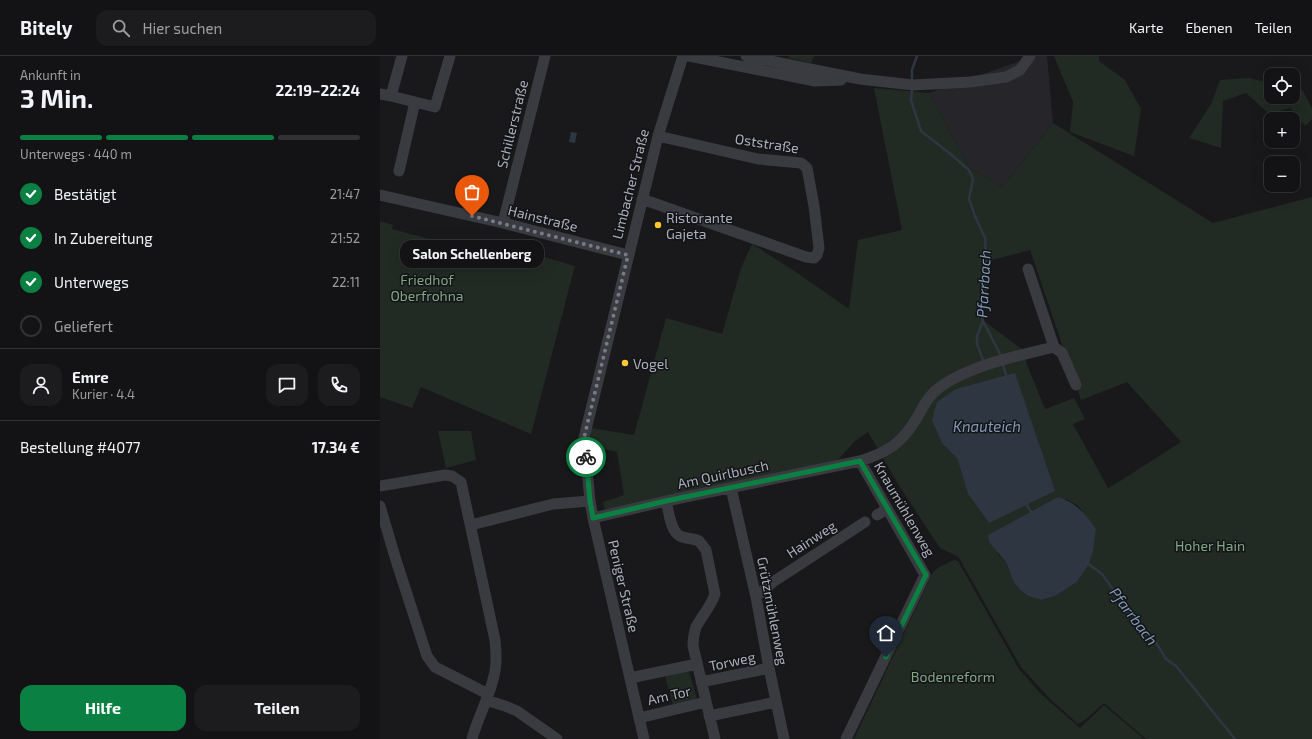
<!DOCTYPE html>
<html lang="de">
<head>
<meta charset="utf-8">
<style>
  body { margin:0; font-family:"Exo 2",sans-serif; background:#1c1c1e; color:#f1f3f6; height:100vh; display:flex; flex-direction:column; font-size:15px; white-space:nowrap }
  * { box-sizing:border-box; margin:0 }
  p { font-size:13px; color:#9d9ea0 }
  .icon { flex:none; width:22px; height:22px; fill:none; stroke:currentColor; stroke-width:2; stroke-linecap:round; stroke-linejoin:round }
  .map { position:relative; flex:1; overflow:hidden }
  .drawer { display:flex; flex-direction:column; background:#131315; width:380px }
  .drawer>* { flex:none }
  .buttons { position:absolute; left:884px; top:12px; display:grid; gap:8px }
  .buttons a { display:grid; place-items:center; width:36px; height:36px; border-radius:8px; background:#131315; box-shadow:0 4px 16px #0002,0 0 0 1px #323234; font-size:20px }
  .pin { position:absolute; display:grid; place-items:center; width:34px; height:34px; color:#fff; margin:-41px -17px; border-radius:50% 50% 50% 0; rotate:-45deg; box-shadow:0 0 4px #0007 }
  .pin .icon { rotate:45deg }
  .courier { position:absolute; display:grid; place-items:center; width:40px; height:40px; margin:-20px; border:3px solid #0b8043; border-radius:50%; background:#fff; color:#222; box-shadow:0 1px 5px #0007 }
  .bubble { position:absolute; height:28px; border-radius:12px; background:#131315; box-shadow:0 4px 16px #0002,0 0 0 1px #323234; font-size:13px; font-weight:700; line-height:28px; text-align:center }
  .overview em { font-style:normal; font-weight:700 }
  .overview div { display:flex; flex-direction:column-reverse }
  .overview { display:flex; align-items:center; justify-content:space-between; height:68px; padding:0 20px }
  h1 { font-size:26px; font-weight:700; line-height:30px }
  .bar { display:grid; grid-template-columns:repeat(4,1fr); gap:6px 4px; align-content:center; height:48px; padding:0 20px }
  .bar i { height:5px; border-radius:3px; background:#323234 }
  .bar .current { background:#0b8043 }
  .bar p { grid-column:span 4 }
  .line { display:flex; align-items:center; gap:10px; padding:0 20px; border-top:1px solid #323234 }
  .line div { flex:1 }
  .round { display:grid; place-items:center; flex:none; width:42px; height:42px; border-radius:12px; background:#1c1c1e }
  ol { padding:0 20px; list-style:none }
  li { display:flex; align-items:center; gap:12px; height:44px }
  li p { margin-inline-start:auto }
  li .icon { padding:4px; border-radius:50%; background:#0b8043; color:#fff; stroke-width:4 }
  li:last-child { color:#9d9ea0 }
  li i { width:22px; height:22px; border:2px solid #323234; border-radius:50% }
  .primary-button { display:flex; gap:8px; margin-top:auto; padding:8px 20px }
  .primary-button a { flex:1; height:46px; border-radius:12px; background:#0b8043; color:#fff; font-size:16px; font-weight:700; line-height:46px; text-align:center }
  .primary-button a+a { background:#1c1c1e; color:#f1f3f6 }
  header { display:flex; align-items:center; gap:24px; box-sizing:border-box; height:56px; padding:0 20px; background:#131315; border-bottom:1px solid #323234 }
  header strong { font-size:19px }
  nav { display:flex; gap:22px; margin-inline-start:auto; font-size:14px }
  .search { width:280px; height:36px; background:#1c1c1e; display:flex; align-items:center; gap:10px; box-sizing:border-box; padding:0 14px; border-radius:12px; color:#9d9ea0; font-size:15px }
  main { display:flex; flex:1; min-height:0 }
  .map>svg:first-child { display:block }
  .built { fill:#262529 }
  .green { fill:#212a23; fill-rule:evenodd }
  .water { fill:#2e3741 }
  .lines { fill:none; stroke-linecap:round; stroke-linejoin:round }
  .stream { stroke:#2e3741; stroke-width:2.5 }
  .minor { stroke:#3a3b41; stroke-width:11 }
  .done { stroke:#787a84; stroke-width:4; stroke-dasharray:0 7.2 }
  .route { stroke:#0b8043; stroke-width:5 }
  .poi-dot { fill:#fac833; stroke:#141417; stroke-width:1.5 }
  .labels { text-anchor:middle; dominant-baseline:central; stroke-width:3; stroke-linejoin:round; paint-order:stroke }
  .street-label { font-size:14px; fill:#abafbc; stroke:#141417 }
  .poi-label { font-size:14px; fill:#abafbc; stroke:#141417; text-anchor:start }
  .park-label { font-size:14px; fill:#82a787; stroke:#141417 }
  .water-label { font-size:15px; font-style:italic; fill:#819ab8; stroke:#141417 }
</style>
</head>
<body>
<header>
<strong>Bitely</strong>
<div class="search"><svg class="icon" aria-label="search" viewBox="0 0 24 24"><circle cx="10" cy="10" r="6"/><path d="M15 15l6 6"/></svg>Hier suchen</div>
<nav><a>Karte</a><a>Ebenen</a><a>Teilen</a></nav>
</header>
<main>
<section class="drawer">
<div class="overview"><div><h1>3 Min.</h1><p>Ankunft in</p></div><em>22:19–22:24</em></div>
<div class="bar"><i class="current"></i><i class="current"></i><i class="current"></i><i></i><p>Unterwegs · 440 m</p></div>
<ol>
<li><svg class="icon" aria-label="check" viewBox="0 0 24 24"><path d="M5 12l5 5 9-10"/></svg>Bestätigt<p>21:47</p></li>
<li><svg class="icon" aria-label="check" viewBox="0 0 24 24"><path d="M5 12l5 5 9-10"/></svg>In Zubereitung<p>21:52</p></li>
<li><svg class="icon" aria-label="check" viewBox="0 0 24 24"><path d="M5 12l5 5 9-10"/></svg>Unterwegs<p>22:11</p></li>
<li><i></i>Geliefert</li>
</ol>
<div class="line" style="height:72px"><a class="round"><svg class="icon" aria-label="person" viewBox="0 0 24 24"><circle cx="12" cy="8" r="4"/><path d="M4 21q1-7 8-7t8 7"/></svg></a><div><b>Emre</b><p>Kurier · 4.4</p></div><a class="round"><svg class="icon" aria-label="chat" viewBox="0 0 24 24"><path d="M4 5h16v11H9l-5 4z"/></svg></a><a class="round"><svg class="icon" aria-label="phone" viewBox="0 0 24 24"><path d="M5 4h4l2 5-3 2q2 4 5 5l2-3 5 2v4C11 20 4 13 5 4z"/></svg></a></div>
<div class="line" style="height:52px"><div>Bestellung #4077</div><b>17.34 €</b></div>
<div class="primary-button"><a>Hilfe</a><a>Teilen</a></div>
</section>
<div class="map">
<svg width="932" height="683" viewBox="0 0 932 683">
  <rect width="100%" height="100%" fill="#19191c"/>
  <!-- built -->
  <path class="built" d="M652,0H667L673,67L623,131L590,113L549,37L640,5Z"/>
  <!-- green -->
  <path class="green" d="M409,0H434L431,7L408,2Z
    M674,0H719V5L745,24L761,53L754,100L690,76L693,46Z
    M868,22L891,27V41H913V32L923,35L932,53V63L925,70L910,52L889,58L866,37L843,45L841,92L809,82L831,48L840,24Z
    M494,32L549,37L590,113L623,131L673,67L833,167L932,141V683H766L724,647L705,664L698,668L670,643L641,611L579,502L577,500L560,492L518,428L488,376L474,386L457,405L225,456L223,446L244,439L237,396L210,390L211,372L254,379L286,262L342,278L361,212L372,188L413,214L469,253L478,184L522,174ZM650,194L701,344L747,326L801,386L740,425L728,432L693,368L705,363L694,342L665,353L646,306L647,297L604,265L601,249L607,236L612,204ZM577,402L609,467L588,438ZM686,443L698,450L716,473L709,508L697,526L675,540L661,544L648,540L640,534L633,525L626,506L619,499L609,479L651,456Z
    M0,165L13,169L12,173L111,199L116,187L195,210L151,378L41,331L32,352L0,341Z
    M58,375H91L96,404L66,412Z
    M574,504L578,505L639,613L660,637L700,672L724,649L764,683H474L553,516L559,511Z
    M309,615L317,643L293,649L285,620Z"/>
  <!-- water -->
  <path class="water" d="M191,76L197,77L195,87L189,86Z
    M635,317L675,435L609,467L588,438L577,402L562,387L552,364L557,346L576,333Z
    M678,441C695,446 706,458 716,473L713,495L709,508L697,526L675,540L661,544L648,540L640,534L633,525L626,506L609,486L608,479Z"/>
  <g class="lines">
    <!-- stream -->
    <path class="stream" d="M532,26V14L537,0
      M532,35L531,44L541,75L568,96L589,114L593,123L589,143L595,160L605,182L606,203L600,248L603,265L597,280V288L603,304
      M603,265L619,296L621,301
      M622,306L626,319
      M647,449L651,456
      M707,507L722,518L749,556L759,566L765,576L777,588L786,603L796,610L855,683"/>
    <!-- minor -->
    <path class="minor" d="M309,0L435,25L461,24
      M366,0L480,23L533,29L590,26L626,21L640,14L650,0
      M0,38L11,40L22,0
      M11,40L55,51L70,0
      M19,115L35,46
      M0,139L123,167L248,199
      M262,143L426,201L434,202L437,199L439,192L434,150L427,112L421,107L378,103L278,80
      M123,167L165,0
      M648,213L674,291L682,297L696,329
      M0,430L65,419L72,420L81,426L115,584C116,594 117,605 115,615C111,639 98,660 92,683
      M351,432L376,541L389,612L404,683
      M286,445C289,455 290,475 300,480C306,483 313,482 319,485L326,494L335,538C331,550 322,560 316,571C314,577 313,584 313,590L335,683
      M0,450L15,501L47,600L55,611L108,638
      M497,459L507,453
      M213,462L286,445L480,405C509,396 523,386 538,360C544,349 549,339 560,331C591,309 637,300 674,291
      M91,469L173,448L210,445
      M376,541L393,526L485,466
      M250,622L317,608
      M321,626L389,612
      M106,644L125,650L137,655L177,683
      M329,660L396,646
      M259,662L326,646
      M264,683L213,462L210,445L204,382L278,80L303,0
      M466,683L545,519L480,405"/>
  </g>
  <g class="lines">
    <!-- done -->
    <path class="done" d="M92,160L248,199L204,382L206,401"/>
    <!-- route -->
    <path class="route" d="M206,401L210,445L213,462L286,445L480,405L546,519L506,601"/>
  </g>
  <!-- markers -->
  <g class="poi-dot">
    <circle cx="278" cy="169" r="4"/>
    <circle cx="245" cy="307" r="4"/>
  </g>
  <g class="labels">
    <!-- street labels -->
    <g class="street-label">
      <text transform="translate(132 68) rotate(-76)">Schillerstraße</text>
      <text transform="translate(387 87) rotate(9)">Oststraße</text>
      <text transform="translate(250 128) rotate(-76)">Limbacher Straße</text>
      <text transform="translate(163 162) rotate(14)">Hainstraße</text>
      <text transform="translate(343 418) rotate(-12)">Am Quirlbusch</text>
      <text transform="translate(525 453) rotate(60)">Knaumühlenweg</text>
      <text transform="translate(431 483) rotate(-33)">Hainweg</text>
      <text transform="translate(244 530) rotate(77)">Peniger Straße</text>
      <text transform="translate(393 555) rotate(79)">Grützmühlenweg</text>
      <text transform="translate(352 605) rotate(-12)">Torweg</text>
      <text transform="translate(289 639) rotate(-13)">Am Tor</text>
    </g>
    <!-- poi labels -->
    <g class="poi-label">
      <text x="286" y="161">Ristorante<tspan x="286" dy="16">Gajeta</tspan></text>
      <text x="253" y="307">Vogel</text>
    </g>
    <!-- park labels -->
    <g class="park-label">
      <text x="47" y="223">Friedhof<tspan x="47" dy="16">Oberfrohna</tspan></text>
      <text x="830" y="489">Hoher Hain</text>
      <text x="573" y="620">Bodenreform</text>
    </g>
    <!-- water labels -->
    <g class="water-label">
      <text transform="translate(603 228) rotate(-87)">Pfarrbach</text>
      <text x="607" y="370">Knauteich</text>
      <text transform="translate(754 560) rotate(53)">Pfarrbach</text>
    </g>
  </g>
</svg>
<div class="buttons">
<a><svg class="icon" aria-label="locate" viewBox="0 0 24 24"><circle cx="12" cy="12" r="6"/><path d="M12 2v4M12 18v4M2 12h4M18 12h4"/></svg></a>
<a>+</a>
<a>−</a>
</div>
<div class="pin" style="left:92px;top:160px;background:#ea580c"><svg class="icon" aria-label="bag" viewBox="0 0 24 24"><path d="M5 8h14l-1 12H6zM9 8a3 3 0 0 1 6 0"/></svg></div>
<div class="pin" style="left:506px;top:601px;background:#1f2937"><svg class="icon" aria-label="home" viewBox="0 0 24 24"><path d="M3 11l9-7 9 7M6 9v11h12V9"/></svg></div>
<div class="courier" style="left:206px;top:401px"><svg class="icon" aria-label="bike" viewBox="0 0 24 24"><circle cx="6" cy="16" r="4"/><circle cx="18" cy="16" r="4"/><path d="M6 16l4-8h5l3 8M10 8l3 8H6M13 5h3"/></svg></div>
<div class="bubble" style="left:20px;top:184px;width:144px">Salon Schellenberg</div>
</div>
</main>
</body>
</html>
